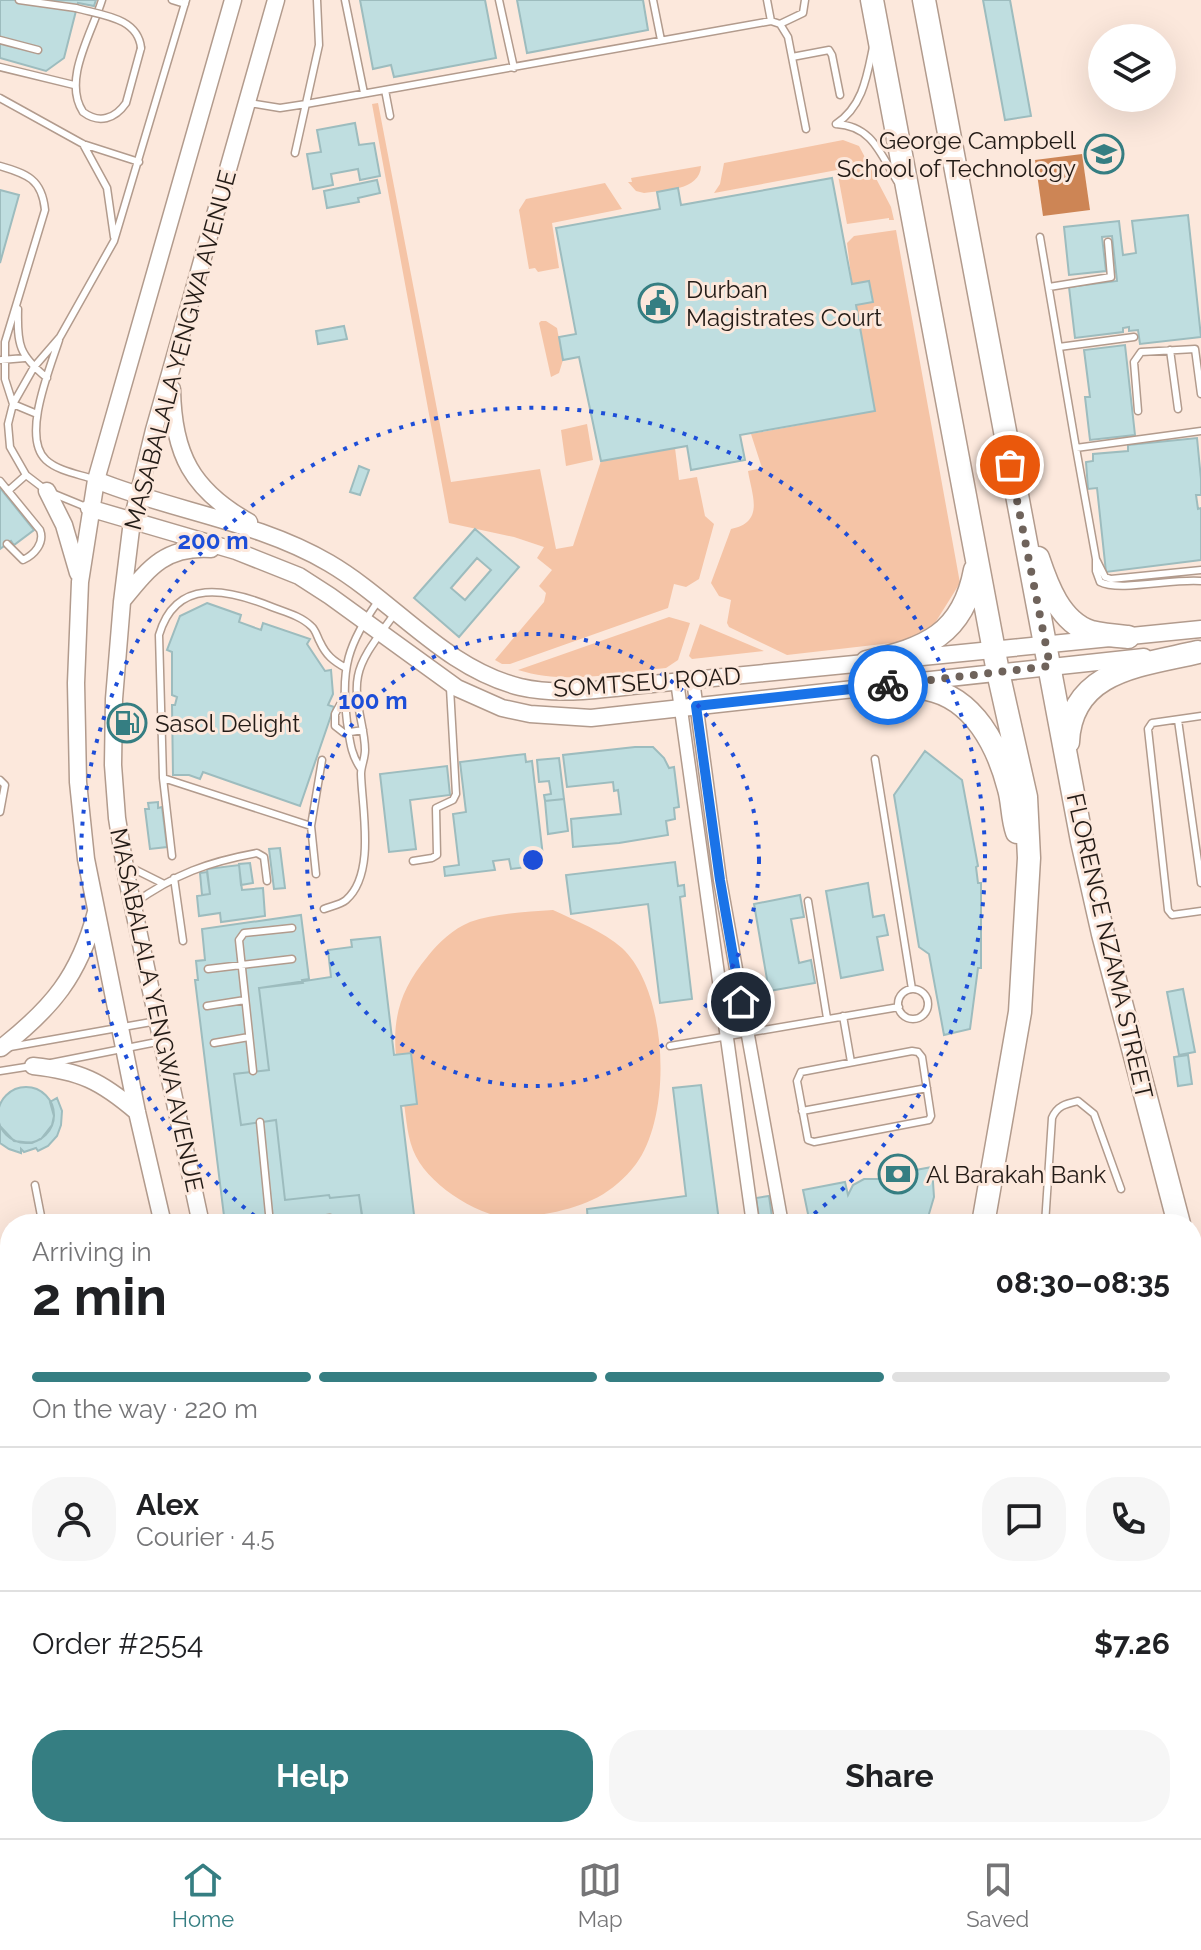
<!DOCTYPE html>
<html lang="en">
<head>
<meta charset="utf-8">
<style>
  body { margin:0; font-family:Raleway,sans-serif; background:#f6f6f6; color:#202124; height:100vh; display:flex; flex-direction:column; font-size:30px; white-space:nowrap }
  * { box-sizing:border-box; margin:0 }
  p { font-size:26px; color:#757577 }
  .icon { flex:none; width:44px; height:44px; fill:none; stroke:currentColor; stroke-width:2; stroke-linecap:round; stroke-linejoin:round }
  .map { position:relative; flex:1; overflow:hidden }
  .drawer { position:absolute; left:0px; top:1214px; width:1202px; height:624px; display:flex; flex-direction:column; background:#fff; border-radius:32px 32px 0 0; box-shadow:0 8px 32px #0002 }
  .drawer>* { flex:none }
  .fabs { position:absolute; left:1088px; top:24px; display:grid; gap:16px }
  .fabs a { display:grid; place-items:center; width:88px; height:88px; border-radius:50%; background:#fff; box-shadow:0 8px 32px #0002; font-size:40px }
  .pin { position:absolute; display:grid; place-items:center; width:68px; height:68px; color:#fff; margin:-34px; border:4px solid #fff; border-radius:50%; box-shadow:0 2px 8px #0007 }
  .courier { position:absolute; display:grid; place-items:center; width:80px; height:80px; margin:-40px; border:6px solid #1a73e8; border-radius:50%; background:#fff; color:#222; box-shadow:0 2px 10px #0007 }
  .head em { font-style:normal; font-weight:700 }
  .head div { display:flex; flex-direction:column-reverse }
  .head { display:flex; align-items:center; justify-content:space-between; height:136px; padding:0 32px }
  h1 { font-size:52px; font-weight:700; line-height:60px }
  .bar { display:grid; grid-template-columns:repeat(4,1fr); gap:12px 8px; align-content:center; height:96px; padding:0 32px }
  .bar i { height:10px; border-radius:6px; background:#e0e0e0 }
  .bar .current { background:#357e82 }
  .bar p { grid-column:span 4 }
  .line { display:flex; align-items:center; gap:20px; padding:0 32px; border-top:2px solid #e0e0e0 }
  .line div { flex:1 }
  .round { display:grid; place-items:center; flex:none; width:84px; height:84px; border-radius:32px; background:#f6f6f6 }
  .button { display:flex; gap:16px; margin-top:auto; padding:16px 32px }
  .button a { flex:1; height:92px; border-radius:32px; background:#357e82; color:#fff; font-size:32px; font-weight:700; line-height:92px; text-align:center }
  .button a+a { background:#f6f6f6; color:#202124 }
  .dock { display:flex; justify-content:space-around; align-items:center; height:112px; border-top:2px solid #e0e0e0; background:#fff; font-size:22px; color:#757577 }
  .dock a { display:grid; justify-items:center; gap:4px }
  .dock .current { color:#357e82 }
  .map>svg:first-child { display:block }
  .green { fill:#f5c4a6 }
  .water { fill:#cd8555 }
  .building { fill:#bfdee0; stroke:#9dbcbe; stroke-width:2; fill-rule:evenodd }
  .lines { fill:none; stroke-linecap:round; stroke-linejoin:round }
  .lane-casing { stroke:#b29b8d; stroke-width:9 }
  .street-casing { stroke:#b29b8d; stroke-width:15 }
  .secondary-casing { stroke:#b29b8d; stroke-width:19 }
  .highway-casing { stroke:#b29b8d; stroke-width:25 }
  .lane { stroke:#fff; stroke-width:6 }
  .street { stroke:#fff; stroke-width:12 }
  .secondary { stroke:#fff; stroke-width:16 }
  .highway { stroke:#fff; stroke-width:22 }
  .lane-bridge-casing { stroke:#b29b8d; stroke-width:9; stroke-linecap:butt }
  .lane-bridge { stroke:#fff; stroke-width:6 }
  .done { stroke:#6f635b; stroke-width:8; stroke-dasharray:0 14.4 }
  .route { stroke:#1a73e8; stroke-width:10 }
  .ring { fill:none; stroke:#1d4ed8; stroke-width:4; stroke-dasharray:4 8 }
  .labels { text-anchor:middle; dominant-baseline:central; stroke-width:6; stroke-linejoin:round; paint-order:stroke }
  .poi-label { font-size:24px; fill:#231b16; stroke:#fce8dc; text-anchor:start }
  .street-label { font-size:24px; fill:#231b16; stroke:#fce8dc }
  .centre { fill:#1d4ed8; stroke:#fce8dc; stroke-width:4 }
  .ring-label { font-size:24px; text-anchor:middle; font-weight:bold; fill:#1d4ed8; stroke:#fce8dc; stroke-width:6; stroke-linejoin:round; paint-order:stroke }
</style>
</head>
<body>
<div class="map">
<svg width="1201" height="1838" viewBox="0 0 1201 1838">
  <rect width="100%" height="100%" fill="#fce8dc"/>
  <!-- green -->
  <path class="green" d="M378,103L451,482L540,469L556,549L573,546L601,461L675,448L679,480L697,477L705,516L714,524L699,579L686,587L674,584L668,608L510,664H502L495,660L544,602L546,593L539,586L552,570L537,558L544,547L514,537L449,523L372,104Z
    M843,140L859,146L891,207L894,220H889V218L847,224L837,170L714,193L720,184L724,163Z
    M701,166C700,191 664,190 644,193L636,191L628,182H632L631,178Z
    M605,183L622,209L552,223L559,268L538,272L535,268L529,269L519,210L526,199Z
    M896,230L960,583L930,631L900,642L787,655L729,627L727,623L731,600L719,596L711,583L731,529C765,522 752,496 748,471L762,468L751,434L875,411L856,305L873,301L869,281L852,284L847,243L854,236Z
    M541,321H546L557,328L563,360L559,373L551,377L539,323Z
    M587,424L593,460L566,466L561,430Z
    M669,617L690,623L678,660L666,668C617,673 566,685 518,670Z
    M700,624L764,651L692,659L689,656Z
    M553,910C576,921 603,931 622,948C668,991 673,1114 636,1164C613,1194 586,1206 550,1213C538,1215 525,1219 514,1219C478,1217 426,1184 413,1150C406,1132 406,1111 402,1091C390,1037 391,1000 428,956C439,942 453,929 470,922C495,913 526,912 553,910Z
    M229,1828H276L278,1838H177Z
    M351,1828H767L769,1838H353Z"/>
  <!-- water -->
  <path class="water" d="M1082,154L1090,210L1043,216L1035,160Z"/>
  <!-- building -->
  <path class="building" d="M0,0H96L94,6L78,3L64,58L46,71L0,58Z
    M360,0H485L496,58L394,77L391,65L373,69Z
    M517,0H643L648,30L527,53Z
    M983,0H1010L1031,116L1005,120Z
    M355,123L359,145L374,143L380,176L360,180L358,169L331,174L333,185L313,189L307,154L321,152L317,130Z
    M832,178L852,284L869,281L873,302L856,305L875,411L740,435L745,460L691,470L687,446L601,461L579,357L563,360L559,337L576,334L556,228L660,209L657,192L678,188L681,205Z
    M377,180L380,193L358,198L359,202L327,208L324,191Z
    M0,190L19,195L0,263Z
    M1188,215L1201,337L1140,344L1138,330L1129,331V327L1123,328V332L1075,338L1069,287L1117,281L1112,236L1102,237L1106,271L1069,275L1064,227L1119,221L1123,255L1136,253L1132,221Z
    M344,326L347,339L318,344L316,331Z
    M1125,345L1135,435L1090,440L1085,397H1090L1084,350Z
    M1197,438L1201,479V495H1196L1198,509L1201,508V560L1106,572L1097,488L1088,489L1086,462L1093,461V454L1128,451V445Z
    M359,466L369,470L360,495L350,492Z
    M0,488L34,530L14,545L11,541L0,549Z
    M475,529L519,567L459,637L414,598ZM477,558L491,570L465,600L451,588Z
    M207,603L241,615L239,622L261,630L263,623L310,639L307,644L325,671L331,670L333,694L328,705L334,707L300,806L203,772L200,779L189,775H173L172,705H175L177,697L172,695V652L167,650L180,616Z
    M635,747H653L664,758L669,768L674,767L679,807L674,808L675,819L666,821L668,835L619,843L573,847L571,819L621,814L618,790L614,791L613,782L567,787L563,755Z
    M925,751L962,780L978,866L976,867L978,883H981V968H978L970,1029L944,1035L929,954L919,947L894,795Z
    M525,754L526,762L532,761L544,865L511,869L509,859L493,861L495,870L445,876L444,867L459,865L453,814L466,812L460,762Z
    M559,758L564,799L545,801L544,795L551,794L549,781L539,782L537,760Z
    M447,766L450,795L410,800L416,849L389,852L380,774Z
    M564,799L568,831L548,834L545,801Z
    M158,802V808L162,807L167,847L150,849L145,809H149L148,803Z
    M280,848L285,888L274,889L269,849Z
    M675,862L678,886L684,885L685,896L680,897L692,999L660,1003L648,904L571,914L566,875Z
    M250,863L253,883L241,885L239,864Z
    M239,865L242,890L263,888L265,916L221,922L220,913L199,916L197,896L210,894L207,869Z
    M207,872L210,894L202,895L200,873Z
    M868,883L873,917L884,915L888,935L877,937L883,970L841,978L826,891Z
    M800,895L804,917L791,919L799,963L811,960L815,983L769,991L754,904Z
    M301,915L309,979L302,980L303,983L259,988L269,1070L234,1074L241,1125L276,1120L285,1200L329,1195L330,1198L359,1195L363,1224H225L195,980H198L196,961L205,960L202,929Z
    M380,937L394,1055L411,1053L417,1104L401,1106L415,1223L405,1224H386L385,1218L363,1221L359,1195L330,1198L329,1195L285,1200L276,1120L241,1125L234,1074L269,1070L259,988L331,977L328,950L352,947L351,940Z
    M1183,989L1195,1052L1179,1055L1167,992Z
    M1188,1055L1192,1084L1178,1086L1174,1057Z
    M701,1085L719,1221L728,1220V1224H588L587,1209L686,1196L673,1088Z
    M-2 1115a28 28 0 1 1 56 0a28 28 0 1 1-56 0Z
    M57,1098L62,1111L61,1125L57,1136L48,1146L38,1151L36,1148L24,1152L21,1149V1153L9,1149L0,1143V1126L14,1141L32,1143L41,1139L52,1125L54,1116L50,1102Z
    M932,1167L934,1197L926,1224H813L808,1214L803,1190L845,1182L848,1195L853,1185L864,1179H879L891,1188L888,1175Z
    M769,1196L773,1224H760L756,1198Z
    M4,1260L10,1287V1383L3,1384L0,1370V1261Z
    M10,1591V1624L0,1626V1593Z
    M1192,1745L1201,1769V1838H1134L1128,1828H1192Z
    M10,1784V1825L0,1827V1786Z
    M15,1828H43L45,1838H0V1831Z
    M61,1828H178L124,1838H63Z
    M355,1828H400L401,1838H357Z
    M726,1828H765L766,1838H728Z
    M832,1828H856L857,1833L862,1832L861,1828H924L925,1838H825L823,1830Z
    M942,1828H1000L1002,1838H944Z"/>
  <g class="lines">
    <defs>
      <path id="lane" d="M19,0L76,8
        M102,0C92,33 62,80 83,112C99,124 115,119 126,103L141,48
        M172,0L185,4
        M345,0L364,93
        M499,0L514,68
        M653,0L661,40
        M767,0L771,21
        M780,24L803,13L805,0
        M0,40L38,50
        M792,57L829,50L832,55L840,95
        M0,67L74,85
        M385,90L390,116
        M0,98L83,144L139,162
        M249,103L280,108L306,104L771,21L780,24L788,37L806,129
        M836,124C872,126 880,153 897,181
        M836,124C863,106 867,76 873,47
        M83,144L107,188L114,237
        M295,153L319,45L317,0
        M0,166C27,174 42,179 45,210L5,342V379L13,404L37,414
        M1040,237L1076,448
        M1049,287L1111,277L1108,242
        M18,309C17,345 19,355 47,378
        M59,340C50,368 21,437 46,460C58,471 78,474 93,479
        M1059,347L1134,337
        M1170,350L1178,409
        M1,360L25,358
        M1138,411L1134,362L1141,352L1195,349L1201,394
        M1201,431L1076,448L1096,559V571L1100,582C1119,592 1175,578 1201,581
        M0,481L40,530C45,543 34,555 23,560L7,544
        M8,491L26,475
        M86,507L47,491L26,475L10,447L8,424L13,404L34,367L60,337L114,241L186,0
        M1096,559L1105,577L1111,579L1201,570
        M343,699L335,714V726L344,733L363,730
        M1201,716L1152,723L1148,729L1168,910L1172,915L1201,911
        M1178,720L1201,883
        M875,759L912,989
        M361,769C350,753 350,740 347,722C340,669 348,643 379,600
        M163,778L172,856
        M0,780L5,785L0,812
        M311,826L163,778L159,635C176,577 228,589 272,607C285,612 301,616 311,626C316,630 317,637 320,642C326,655 333,661 346,668
        M413,861L432,858L437,855L436,808L453,800L456,794L450,688
        M126,865L162,883
        M316,874L311,826L322,760
        M174,878L183,941
        M808,901L827,1018
        M133,904C175,874 208,862 257,853L264,857L267,881
        M324,909C331,906 340,905 346,900C376,874 362,809 361,774C361,766 365,759 365,750C365,726 353,701 358,676C362,654 383,631 395,613
        M208,969L292,959
        M898 1004a15 15 0 1 1 30 0a15 15 0 1 1-30 0Z
        M207,1006L245,1000
        M843,1016L851,1062
        M214,1043L249,1037
        M670,1046L899,1007
        M10,1047L157,1021
        M912,1051L918,1052L922,1057L931,1116L929,1120L814,1142L808,1140L797,1081L801,1072Z
        M51,1063L162,1041
        M0,1071L32,1066
        M253,1071L239,940L244,933L292,928
        M802,1111L927,1088
        M260,1122L270,1224
        M35,1185L42,1221
        M560,1219L561,1224
        M284,1224L330,1218
        M1045,1224L1052,1118C1057,1106 1065,1104 1078,1101L1094,1114L1121,1189
        M0,1414L10,1413
        M1192,1485L1198,1518
        M0,1655L10,1654
        M0,1683L10,1682
        M51,1828L53,1838
        M780,1828L782,1838
        M166,1838L218,1828"/>
      <path id="street" d="M693,680L720,880L782,1224
        M677,681L753,1224
        M1192,1542L1201,1540
        M0,1724L10,1722"/>
      <path id="secondary" d="M172,389C173,454 192,490 249,522
        M96,480C172,511 257,521 329,563C394,601 444,668 520,687C563,697 609,688 652,684C727,677 801,669 875,662
        M47,491L64,525L78,573
        M89,508L236,551L299,576L330,596L457,688L502,708L530,714L591,718L881,686
        M122,601C149,568 165,546 211,549
        M902,659L1201,629
        M912,682L1144,657
        M1,1048C52,1008 79,976 96,912
        M33,1066C80,1071 101,1081 137,1112
        M163,1224L137,1112L86,859L78,782L76,683L80,582L96,480L233,0
        M201,1224L126,874L117,818L113,765L114,699L122,602L132,521L154,430L276,0
        M297,1828L299,1838
        M330,1828L332,1838"/>
      <path id="highway" d="M872,0L998,672L1026,797L1029,858L1020,1012L983,1224
        M924,0L1082,841L1103,934L1179,1224
        M1038,558C1047,585 1060,622 1091,632C1103,635 1116,636 1128,637
        M867,662C925,649 963,635 975,570
        M872,687C890,687 910,685 927,689C974,698 998,746 1009,789C1013,803 1012,818 1017,832
        M1068,742C1071,669 1144,665 1198,652
        M1192,1275L1201,1315
        M1048,1828L1050,1838"/>
    </defs>
    <!-- lane casing -->
    <use href="#lane" class="lane-casing"/>
    <!-- street casing -->
    <use href="#street" class="street-casing"/>
    <!-- secondary casing -->
    <use href="#secondary" class="secondary-casing"/>
    <!-- highway casing -->
    <use href="#highway" class="highway-casing"/>
    <!-- lane -->
    <use href="#lane" class="lane"/>
    <!-- street -->
    <use href="#street" class="street"/>
    <!-- secondary -->
    <use href="#secondary" class="secondary"/>
    <!-- highway -->
    <use href="#highway" class="highway"/>
    <defs>
      <path id="lane-bridge" d="M76,8C100,15 138,17 141,48"/>
    </defs>
    <!-- lane-bridge casing -->
    <use href="#lane-bridge" class="lane-bridge-casing"/>
    <!-- lane-bridge -->
    <use href="#lane-bridge" class="lane-bridge"/>
  </g>
  <g class="lines">
    <!-- done -->
    <path class="done" d="M888,685L1050,666L1010,465"/>
    <!-- route -->
    <path class="route" d="M741,1002L720,880L696,706L888,685"/>
  </g>
  <!-- distance rings -->
  <g class="ring">
    <circle cx="533" cy="860" r="226"/>
    <path d="M264 1223A452 452 0 1 1 802 1223"/>
  </g>
  <!-- icons -->
  <defs>
    <symbol id="school-ring" viewBox="-11 -11 22 22"><circle r="9.5" fill="#fce8dc" stroke="#357e82" stroke-width="1.5"/><path d="M0-5L7-2L0 1L-7-2ZM-4 1L0 2.5L4 1V4Q0 6-4 4Z" fill="#357e82"/></symbol>
    <symbol id="civic-ring" viewBox="-11 -11 22 22"><circle r="9.5" fill="#fce8dc" stroke="#357e82" stroke-width="1.5"/><path d="M-.6-6.5H3V-4.5H.6V-3L4-1V1h2V6H-6V1h2V-1L-.6-3ZM-1.2 2.5V6h2.4V2.5Z" fill="#357e82"/></symbol>
    <symbol id="fuel-ring" viewBox="-11 -11 22 22"><circle r="9.5" fill="#fce8dc" stroke="#357e82" stroke-width="1.5"/><path d="M-5.5-6h7V0h2V4h1.3V-2.5L3-4.5l.8-.8L6-3V5H2.5V1h-1V6h-7ZM-4.2-4.7v3.2H.2V-4.7Z" fill="#357e82"/></symbol>
    <symbol id="bank-ring" viewBox="-11 -11 22 22"><circle r="9.5" fill="#fce8dc" stroke="#357e82" stroke-width="1.5"/><path d="M-6-4H6V4H-6ZM0-2.3a2.3 2.3 0 1 0 0 4.6a2.3 2.3 0 1 0 0-4.6Z" fill="#357e82"/></symbol>
  </defs>
  <g fill-rule="evenodd">
    <use href="#school-ring" x="1082" y="132" width="44" height="44"/>
    <use href="#civic-ring" x="636" y="281" width="44" height="44"/>
    <use href="#fuel-ring" x="105" y="701" width="44" height="44"/>
    <use href="#bank-ring" x="876" y="1152" width="44" height="44"/>
  </g>
  <g class="labels">
    <!-- poi labels -->
    <g class="poi-label">
      <text x="1076" y="140" text-anchor="end">George Campbell<tspan x="1076" dy="28">School of Technology</tspan></text>
      <text x="686" y="289">Durban<tspan x="686" dy="28">Magistrates Court</tspan></text>
      <text x="155" y="723">Sasol Delight</text>
      <text x="926" y="1174">Al Barakah Bank</text>
    </g>
    <!-- street labels -->
    <g class="street-label">
      <text transform="translate(180 350) rotate(-75)">MASABALALA YENGWA AVENUE</text>
      <text transform="translate(647 682) rotate(-4)">SOMTSEU ROAD</text>
      <text transform="translate(1110 946) rotate(77)">FLORENCE NZAMA STREET</text>
      <text transform="translate(157 1010) rotate(78)">MASABALALA YENGWA AVENUE</text>
    </g>
  </g>
  <circle cx="533" cy="860" r="12" class="centre"/>
  <g class="ring-label">
    <text x="213" y="549">200 m</text>
    <text x="373" y="709">100 m</text>
  </g>
</svg>
<div class="fabs">
<a><svg class="icon" aria-label="layers" viewBox="0 0 24 24"><path d="M12 4l9 5-9 5-9-5zM3 14l9 5 9-5"/></svg></a>
</div>
<div class="pin" style="left:1010px;top:465px;background:#ea580c"><svg class="icon" aria-label="bag" viewBox="0 0 24 24"><path d="M5 8h14l-1 12H6zM9 8a3 3 0 0 1 6 0"/></svg></div>
<div class="pin" style="left:741px;top:1002px;background:#1f2937"><svg class="icon" aria-label="home" viewBox="0 0 24 24"><path d="M3 11l9-7 9 7M6 9v11h12V9"/></svg></div>
<div class="courier" style="left:888px;top:685px"><svg class="icon" aria-label="bike" viewBox="0 0 24 24"><circle cx="6" cy="16" r="4"/><circle cx="18" cy="16" r="4"/><path d="M6 16l4-8h5l3 8M10 8l3 8H6M13 5h3"/></svg></div>
<section class="drawer">
<div class="head"><div><h1>2 min</h1><p>Arriving in</p></div><em>08:30–08:35</em></div>
<div class="bar"><i class="current"></i><i class="current"></i><i class="current"></i><i></i><p>On the way · 220 m</p></div>
<div class="line" style="height:144px"><a class="round"><svg class="icon" aria-label="person" viewBox="0 0 24 24"><circle cx="12" cy="8" r="4"/><path d="M4 21q1-7 8-7t8 7"/></svg></a><div><b>Alex</b><p>Courier · 4.5</p></div><a class="round"><svg class="icon" aria-label="chat" viewBox="0 0 24 24"><path d="M4 5h16v11H9l-5 4z"/></svg></a><a class="round"><svg class="icon" aria-label="phone" viewBox="0 0 24 24"><path d="M5 4h4l2 5-3 2q2 4 5 5l2-3 5 2v4C11 20 4 13 5 4z"/></svg></a></div>
<div class="line" style="height:104px"><div>Order #2554</div><b>$7.26</b></div>
<div class="button"><a>Help</a><a>Share</a></div>
</section>
</div>
<nav class="dock">
<a class="current"><svg class="icon" aria-label="home" viewBox="0 0 24 24"><path d="M3 11l9-7 9 7M6 9v11h12V9"/></svg>Home</a>
<a><svg class="icon" aria-label="map" viewBox="0 0 24 24"><path d="M3 6l6-2 6 2 6-2v14l-6 2-6-2-6 2zM9 4v14M15 6v14"/></svg>Map</a>
<a><svg class="icon" aria-label="saved" viewBox="0 0 24 24"><path d="M7 4h10v16l-5-4-5 4z"/></svg>Saved</a>
</nav>
</body>
</html>
